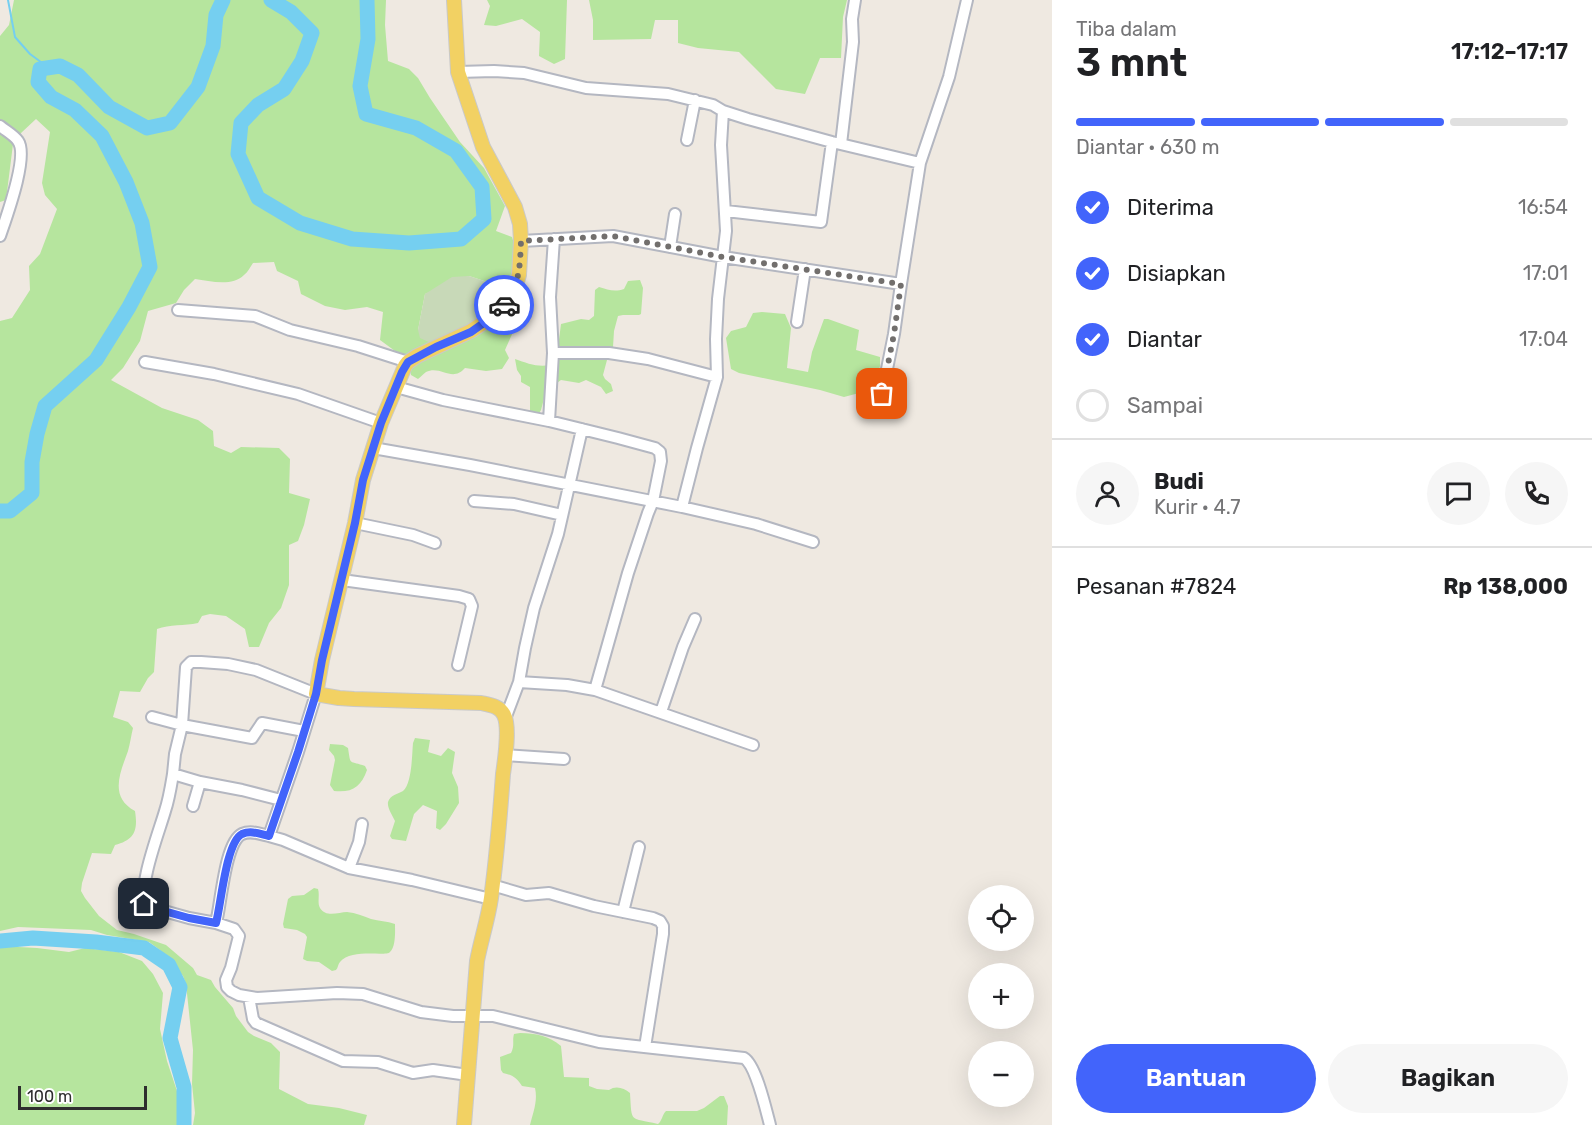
<!DOCTYPE html>
<html lang="id">
<head>
<meta charset="utf-8">
<style>
  body { margin:0; font-family:Rubik,sans-serif; background:#f6f6f6; color:#202124; height:100vh; display:flex; flex-direction:column; font-size:22px; white-space:nowrap }
  * { box-sizing:border-box; margin:0 }
  p { font-size:20px; color:#757577 }
  .icon { flex:none; width:33px; height:33px; fill:none; stroke:currentColor; stroke-width:2; stroke-linecap:round; stroke-linejoin:round }
  .map { position:relative; flex:1; overflow:hidden }
  .sheet { display:flex; flex-direction:column; background:#fff; width:540px }
  .sheet>* { flex:none }
  .tools { position:absolute; left:968px; top:885px; display:grid; gap:12px }
  .tools a { display:grid; place-items:center; width:66px; height:66px; border-radius:50%; background:#fff; box-shadow:0 6px 24px #0002; font-size:30px }
  .scale { position:absolute; left:18px; bottom:15px; width:129px; box-sizing:border-box; padding-left:6px; border:3px solid #2e2e2e; border-top:0; font-size:16px; line-height:21px; white-space:nowrap; color:#2e2e2e; -webkit-text-stroke:4px #fff; paint-order:stroke }
  .pin { position:absolute; display:grid; place-items:center; width:51px; height:51px; color:#fff; margin:-26px; border-radius:12px; box-shadow:0 3px 9px #0006 }
  .courier { position:absolute; display:grid; place-items:center; width:60px; height:60px; margin:-30px; border:4px solid #4264fb; border-radius:50%; background:#fff; color:#222; box-shadow:0 2px 8px #0007 }
  .head em { font-style:normal; font-weight:600 }
  .head div { display:flex; flex-direction:column-reverse }
  .head { display:flex; align-items:center; justify-content:space-between; height:102px; padding:0 24px }
  h1 { font-size:39px; font-weight:600; line-height:45px }
  .bar { display:grid; grid-template-columns:repeat(4,1fr); gap:9px 6px; align-content:center; height:72px; padding:0 24px }
  .bar i { height:8px; border-radius:4px; background:#e0e0e0 }
  .bar .selected { background:#4264fb }
  .bar p { grid-column:span 4 }
  .line { display:flex; align-items:center; gap:15px; padding:0 24px; border-top:2px solid #e0e0e0 }
  .line div { flex:1 }
  .round { display:grid; place-items:center; flex:none; width:63px; height:63px; border-radius:32px; background:#f6f6f6 }
  ol { padding:0 24px; list-style:none }
  li { display:flex; align-items:center; gap:18px; height:66px }
  li p { margin-inline-start:auto }
  li .icon { padding:6px; border-radius:50%; background:#4264fb; color:#fff; stroke-width:4 }
  li:last-child { color:#757577 }
  li i { width:33px; height:33px; border:3px solid #e0e0e0; border-radius:50% }
  .button { display:flex; gap:12px; margin-top:auto; padding:12px 24px }
  .button a { flex:1; height:69px; border-radius:36px; background:#4264fb; color:#fff; font-size:24px; font-weight:600; line-height:69px; text-align:center }
  .button a+a { background:#f6f6f6; color:#202124 }
  main { display:flex; flex:1; min-height:0 }
  .map>svg:first-child { display:block }
  .green { fill:#b6e59e }
  .cemetery { fill:#c8d9b8 }
  .lines { fill:none; stroke-linecap:round; stroke-linejoin:round }
  .stream { stroke:#75cff0; stroke-width:2 }
  .river { stroke:#75cff0; stroke-width:15 }
  .minor-casing { stroke:#b4b7c1; stroke-width:14 }
  .major-casing { stroke:#c9c9c9; stroke-width:16 }
  .minor { stroke:#fff; stroke-width:10 }
  .major { stroke:#f2d163; stroke-width:14 }
  .done { stroke:#726f6d; stroke-width:6; stroke-dasharray:0 10.8 }
  .route { stroke:#4264fb; stroke-width:8 }
</style>
</head>
<body>
<main>
<div class="map">
<svg width="1052" height="1125" viewBox="0 0 1052 1125">
  <rect width="100%" height="100%" fill="#efe9e1"/>
  <!-- green -->
  <path class="green" d="M14,0H386L385,25L388,61L409,69L418,78L430,98L460,142L484,168L505,206L496,231L512,237C518,254 513,271 506,288L469,276L425,294L418,330L493,310L501,322L511,328L513,332L505,350L509,358L502,369L486,371L465,368C452,383 441,365 426,372C423,374 421,377 418,379L411,375L408,356L395,351L380,340L383,312L367,307L345,310L325,306L301,294L298,281L277,271L274,262L253,263C250,267 248,272 244,275C232,287 210,281 195,279L184,290L176,303L148,311L140,341L123,368L111,380L162,408L198,420L213,431L214,446L231,453L241,447L279,448L290,459L289,493L310,499L304,525L298,541L289,545V585L281,608L269,623L259,647H249L245,629L226,616L210,614L202,616L198,623C184,626 170,624 157,629L154,672L148,678L140,692L120,691L113,717L128,722L133,728C131,736 130,744 128,751C120,773 109,797 135,811C138,830 135,840 115,845L111,854L92,853L82,883L81,891L85,898L99,916L117,930L134,934L166,945L193,968L197,975L211,980L215,987L233,1008L236,1016L248,1032L254,1036L271,1043L280,1052L279,1089L308,1104L339,1108L367,1115L364,1125H193L195,1113L192,1084L193,1050L186,984L183,976L160,950L149,942L107,935L91,930L18,927L0,931V321L12,318L30,290L29,266L40,254L57,209L45,195L42,183L50,132L36,119L21,133L13,144L6,200L0,202V36L9,25Z
    M487,0H567L565,59L554,64L539,56L540,32L522,19L496,26L484,25L490,6Z
    M589,0H847L843,17L841,58H820L805,94L776,89L739,52L698,48L678,43V20H655L651,39L593,40V20Z
    M640,280L643,288L641,314L639,315H623L618,316L614,331L613,347L607,360L603,375L605,379L611,384L613,391L606,394L601,387L586,380L579,383L561,380L546,391L541,410L538,415L530,412V387L521,382V376L517,370L515,359C529,364 542,369 556,363L561,324L581,319L589,320L594,316L595,290L599,287C608,290 615,292 624,289L628,281Z
    M762,312L785,314L791,328L787,368L808,372L812,352L824,319H828L859,330L856,350L880,357V366L874,389L844,397L820,390L739,373L731,369L726,338L731,331L746,327L753,313Z
    M415,738L430,740L428,752L441,756L448,748L455,752L452,773L458,787L459,803L446,824L440,830L436,828L437,811L423,805L414,814L406,841L392,839L390,836L395,821C393,816 387,808 388,802C390,795 398,794 403,791C412,784 412,754 413,743Z
    M330,744L343,745L348,748C351,766 348,760 365,766L367,770C361,787 352,793 334,791L330,785L335,760L334,756L329,750Z
    M314,888L318,889C320,895 317,903 320,908C326,918 339,912 347,912C356,913 363,916 371,919C379,921 387,921 395,924C395,932 396,946 390,952C386,957 351,948 340,962C338,964 338,968 336,970L332,971L319,962L307,961L303,959L307,937L305,934L297,930L284,928L283,924L288,899L292,896L304,895Z
    M0,946L37,948L69,952L85,948L119,952L142,961L153,974L163,993L160,1029L167,1061L177,1091L180,1115L178,1125H0Z
    M520,1033C536,1033 549,1036 561,1046L564,1077L589,1078V1086L597,1089L609,1090C616,1085 624,1088 630,1093C632,1124 629,1117 658,1124C662,1121 662,1115 666,1111H697L704,1108L720,1096H724L728,1106L727,1125H530C533,1113 538,1101 535,1088L522,1086C517,1078 513,1075 503,1073L501,1070L500,1057L511,1053C515,1045 512,1041 514,1034Z"/>
  <!-- cemetery -->
  <path class="cemetery" d="M469,276L506,288L501,300L476,325L431,343L420,338L418,330L425,294L452,277Z"/>
  <g class="lines">
    <!-- stream -->
    <path class="stream" d="M8,0L15,37L30,54L49,68"/>
    <!-- river -->
    <path class="river" d="M271,0L291,12L312,33L302,61L284,89L258,105L241,123L238,154L258,198L300,223L352,239L409,243L461,239L484,219L482,187L456,151L416,128L366,114L360,86L368,39L367,0
      M0,511H10L32,493V462L37,434L45,406L96,360L129,307L150,267L142,223L126,182L102,136L75,110L51,97L38,82L40,69L60,66L78,75L109,107L147,128L170,123L198,87L213,46L216,15L223,0
      M0,941L33,938L96,942L144,948L169,965L180,987L170,1038L184,1087V1125"/>
    <defs>
      <path id="minor" d="M458,72L494,71L524,73L586,88L668,94L713,105L723,111L748,119L832,142L920,163
        M0,126C6,131 14,135 18,141C29,156 6,218 0,236
        M687,140L695,100
        M841,144L853,42L852,19L855,0
        M726,211L821,222L832,142
        M554,239L550,297L553,353H609L648,359L717,377
        M521,241L613,236L723,257L901,284
        M670,247L675,214
        M178,310L255,316L290,330L358,346L408,362
        M797,322L805,269
        M145,362L214,374L298,394L381,423
        M396,387L443,400L549,421L618,438L655,448L660,452L661,461L653,501L648,513L628,573L595,690
        M882,394L894,334L901,284L920,163L949,77L967,0
        M549,421L553,353
        M582,429L558,534L534,608L525,648L519,682L567,685L595,690L753,745
        M373,448L470,465L682,507L697,448L717,377L716,339L718,299L726,231L721,145L723,111
        M474,501L514,504L562,515
        M682,507L756,524L813,542
        M355,523L413,535L435,543
        M342,580L459,596L469,599L472,606L458,665
        M661,712L683,647L695,619
        M152,717L182,725L186,667L191,662H201L228,664L256,670L316,694L298,752L269,836C260,834 251,830 242,834C225,842 221,904 216,923L234,929L239,936L231,968L226,980L227,987L231,991L239,995L257,998L337,993L363,994L421,1012L453,1016H493L599,1042L744,1058C756,1065 766,1110 770,1125
        M505,719L519,682
        M505,755L564,759
        M173,774C171,786 169,799 165,811C159,832 137,888 146,906L189,918L216,923
        M200,782L173,774L175,754L182,725L252,738L262,723L304,731
        M193,806L200,782L242,790L281,800
        M269,836L283,840L349,868L412,880L491,899
        M349,868L359,842L362,824
        M492,885L526,895L549,893L594,906L653,918L660,921L663,926V934L645,1047
        M623,912L639,847
        M249,997L253,1019L256,1023L343,1061L378,1062L413,1073L433,1070L468,1075"/>
      <path id="major" d="M454,0L458,72L483,147L515,207L520,224L521,241L519,275L515,288L506,303L492,317L471,331L417,356L408,362L405,366L381,423L363,480L355,523L322,660L316,694L339,698L354,699L481,703C490,705 500,706 504,715C510,727 505,760 503,774C500,815 497,857 491,898C488,919 481,940 477,961L464,1125"/>
    </defs>
    <!-- minor casing -->
    <use href="#minor" class="minor-casing"/>
    <!-- major casing -->
    <use href="#major" class="major-casing"/>
    <!-- minor -->
    <use href="#minor" class="minor"/>
    <!-- major -->
    <use href="#major" class="major"/>
  </g>
  <g class="lines">
    <!-- done -->
    <path class="done" d="M504,305C520,286 520,264 521,241L613,236L723,257L901,284L894,334L882,394"/>
    <!-- route -->
    <path class="route" d="M144,904L146,906L189,918L216,923C221,905 226,842 242,834C251,830 260,834 269,836L298,752L316,694L322,660L355,523L363,480L381,423L402,372L408,362L436,347L471,332L492,317L504,305"/>
  </g>
</svg>
<div class="tools">
<a><svg class="icon" aria-label="locate" viewBox="0 0 24 24"><circle cx="12" cy="12" r="6"/><path d="M12 2v4M12 18v4M2 12h4M18 12h4"/></svg></a>
<a>+</a>
<a>−</a>
</div>
<div class="scale">100 m</div>
<div class="pin" style="left:882px;top:394px;background:#ea580c"><svg class="icon" aria-label="bag" viewBox="0 0 24 24"><path d="M5 8h14l-1 12H6zM9 8a3 3 0 0 1 6 0"/></svg></div>
<div class="pin" style="left:144px;top:904px;background:#1f2937"><svg class="icon" aria-label="home" viewBox="0 0 24 24"><path d="M3 11l9-7 9 7M6 9v11h12V9"/></svg></div>
<div class="courier" style="left:504px;top:305px"><svg class="icon" aria-label="car" viewBox="0 0 24 24"><path d="M5 17H2v-5l4-1 3-4h7l3 4 3 1v5h-3M9 17h6M6 11h13"/><circle cx="7" cy="17" r="2"/><circle cx="17" cy="17" r="2"/></svg></div>
</div>
<section class="sheet">
<div class="head"><div><h1>3 mnt</h1><p>Tiba dalam</p></div><em>17:12–17:17</em></div>
<div class="bar"><i class="selected"></i><i class="selected"></i><i class="selected"></i><i></i><p>Diantar · 630 m</p></div>
<ol>
<li><svg class="icon" aria-label="check" viewBox="0 0 24 24"><path d="M5 12l5 5 9-10"/></svg>Diterima<p>16:54</p></li>
<li><svg class="icon" aria-label="check" viewBox="0 0 24 24"><path d="M5 12l5 5 9-10"/></svg>Disiapkan<p>17:01</p></li>
<li><svg class="icon" aria-label="check" viewBox="0 0 24 24"><path d="M5 12l5 5 9-10"/></svg>Diantar<p>17:04</p></li>
<li><i></i>Sampai</li>
</ol>
<div class="line" style="height:108px"><a class="round"><svg class="icon" aria-label="person" viewBox="0 0 24 24"><circle cx="12" cy="8" r="4"/><path d="M4 21q1-7 8-7t8 7"/></svg></a><div><b>Budi</b><p>Kurir · 4.7</p></div><a class="round"><svg class="icon" aria-label="chat" viewBox="0 0 24 24"><path d="M4 5h16v11H9l-5 4z"/></svg></a><a class="round"><svg class="icon" aria-label="phone" viewBox="0 0 24 24"><path d="M5 4h4l2 5-3 2q2 4 5 5l2-3 5 2v4C11 20 4 13 5 4z"/></svg></a></div>
<div class="line" style="height:78px"><div>Pesanan #7824</div><b>Rp 138,000</b></div>
<div class="button"><a>Bantuan</a><a>Bagikan</a></div>
</section>
</main>
</body>
</html>
